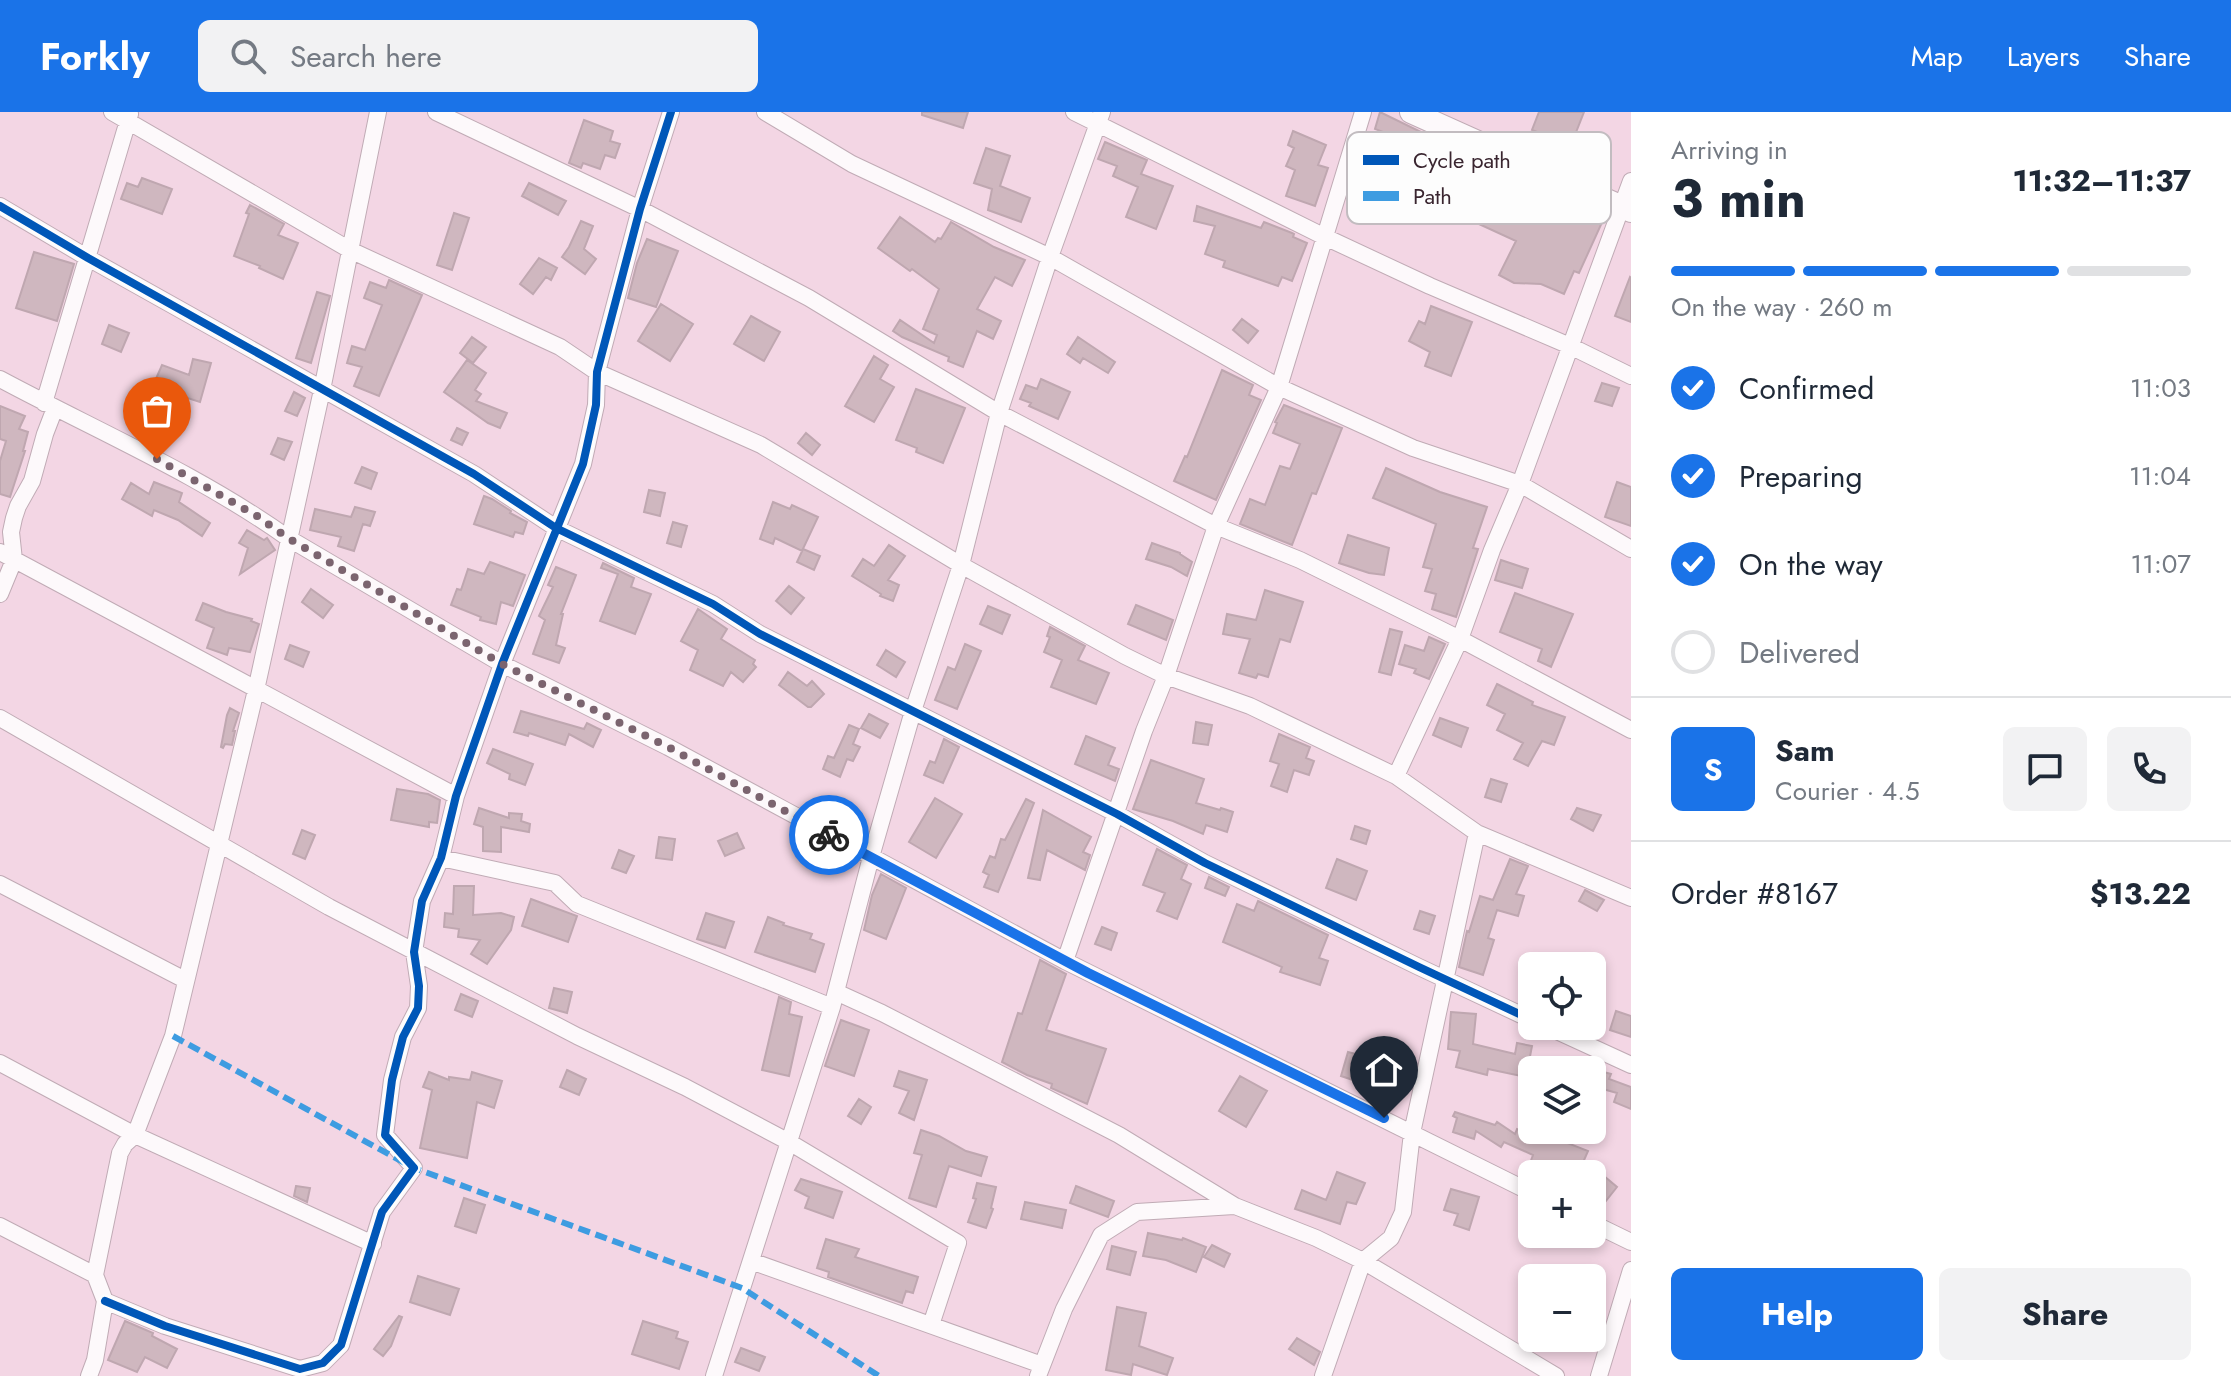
<!DOCTYPE html>
<html lang="en">
<head>
<meta charset="utf-8">
<style>
  body { margin:0; font-family:Jost,sans-serif; background:#f2f2f3; color:#1f2937; height:100vh; display:flex; flex-direction:column; font-size:30px; white-space:nowrap }
  * { box-sizing:border-box; margin:0 }
  p { font-size:26px; color:#747a83 }
  .icon { flex:none; width:44px; height:44px; fill:none; stroke:currentColor; stroke-width:2; stroke-linecap:round; stroke-linejoin:round }
  .map { position:relative; flex:1; overflow:hidden }
  .side { display:flex; flex-direction:column; background:#fff; width:600px }
  .side>* { flex:none }
  .fabs { position:absolute; left:1518px; top:840px; display:grid; gap:16px }
  .fabs a { display:grid; place-items:center; width:88px; height:88px; border-radius:12px; background:#fff; box-shadow:0 4px 12px #0003; font-size:40px }
  .pin { position:absolute; display:grid; place-items:center; width:68px; height:68px; color:#fff; margin:-82px -34px; border-radius:50% 50% 50% 0; rotate:-45deg; box-shadow:0 0 8px #0007 }
  .pin .icon { rotate:45deg }
  .courier { position:absolute; display:grid; place-items:center; width:80px; height:80px; margin:-40px; border:6px solid #1a73e8; border-radius:50%; background:#fff; color:#222; box-shadow:0 2px 10px #0007 }
  .head em { font-style:normal; font-weight:700 }
  .head div { display:flex; flex-direction:column-reverse }
  .head { display:flex; align-items:center; justify-content:space-between; height:136px; padding:0 40px }
  h1 { font-size:52px; font-weight:700; line-height:60px }
  .bar { display:grid; grid-template-columns:repeat(4,1fr); gap:12px 8px; align-content:center; height:96px; padding:0 40px }
  .bar i { height:10px; border-radius:6px; background:#e0e1e3 }
  .bar .on { background:#1a73e8 }
  .bar p { grid-column:span 4 }
  .line { display:flex; align-items:center; gap:20px; padding:0 40px; border-top:2px solid #e0e1e3 }
  .line div { flex:1 }
  .round { display:grid; place-items:center; flex:none; width:84px; height:84px; border-radius:12px; background:#f2f2f3 }
  ol { padding:0 40px; list-style:none }
  li { display:flex; align-items:center; gap:24px; height:88px }
  li p { margin-inline-start:auto }
  li .icon { padding:8px; border-radius:50%; background:#1a73e8; color:#fff; stroke-width:4 }
  li:last-child { color:#747a83 }
  li i { width:44px; height:44px; border:4px solid #e0e1e3; border-radius:50% }
  .cta { display:flex; gap:16px; margin-top:auto; padding:16px 40px }
  .cta a { flex:1; height:92px; border-radius:12px; background:#1a73e8; color:#fff; font-size:32px; font-weight:700; line-height:92px; text-align:center }
  .cta a+a { background:#f2f2f3; color:#1f2937 }
  header { display:flex; align-items:center; gap:48px; box-sizing:border-box; height:112px; padding:0 40px; background:#1a73e8; color:#fff }
  header strong { font-size:38px }
  nav { display:flex; gap:44px; margin-inline-start:auto; font-size:28px }
  .search { width:560px; height:72px; background:#f2f2f3; display:flex; align-items:center; gap:20px; box-sizing:border-box; padding:0 28px; border-radius:12px; color:#747a83; font-size:30px }
  main { display:flex; flex:1; min-height:0 }
  .map>svg:first-child { display:block }
  .building { fill:#cfb7bf; stroke:#bfa7b0; stroke-width:2 }
  .lines { fill:none; stroke-linecap:round; stroke-linejoin:round }
  .street-casing { stroke:#c0abb5; stroke-width:18 }
  .secondary-casing { stroke:#c0abb5; stroke-width:24 }
  .street { stroke:#fdf9fb; stroke-width:16 }
  .secondary { stroke:#fdf9fb; stroke-width:22 }
  .quiet { stroke:#3e9ce1; stroke-width:6; stroke-dasharray:12 6; stroke-linecap:butt }
  .cycleway-casing { stroke:#fdfdfd; stroke-width:13 }
  .cycleway { stroke:#0057b8; stroke-width:8 }
  .done { stroke:#7b646f; stroke-width:8; stroke-dasharray:0 14.4 }
  .route { stroke:#1a73e8; stroke-width:10 }
  .key { fill:#fdfdfd; stroke:#c2bcc0; stroke-width:2 }
  .key-label { font-size:22px; fill:#3a2630 }
</style>
</head>
<body>
<header>
<strong>Forkly</strong>
<div class="search"><svg class="icon" aria-label="search" viewBox="0 0 24 24"><circle cx="10" cy="10" r="6"/><path d="M15 15l6 6"/></svg>Search here</div>
<nav><a>Map</a><a>Layers</a><a>Share</a></nav>
</header>
<main>
<div class="map">
<svg width="1631" height="1264" viewBox="0 0 1631 1264">
  <rect width="100%" height="100%" fill="#f3d6e4"/>
  <!-- building -->
  <path class="building" d="M922,0H968L963,16L922,3Z
    M1380,0L1421,20L1418,28L1527,76L1520,92L1544,102L1551,82L1604,106L1579,161L1574,159L1564,182L1541,172L1514,171L1499,163L1516,129L1420,85L1432,53L1381,32L1386,21L1375,17Z
    M1539,0H1584L1571,33L1532,18Z
    M584,8L613,19L610,29L620,32L615,46L605,43L600,57L583,51L581,56L569,51Z
    M1293,19L1326,33L1318,53L1328,56L1315,94L1286,84L1295,58L1286,54L1294,36L1288,33Z
    M1105,30L1147,48L1141,62L1173,74L1156,117L1126,105L1138,75L1113,64L1117,54L1098,47Z
    M986,36L1010,44L1000,74L1030,86L1021,110L988,98L992,77L974,71Z
    M142,66L172,77L162,102L121,87L127,71L138,75Z
    M529,71L566,89L558,103L522,84Z
    M250,93L284,112L278,123L298,131L283,167L259,156L260,154L234,144L249,102L246,101Z
    M1197,94L1261,116L1264,110L1292,121L1294,122L1293,125L1307,131L1292,169L1282,165L1278,174L1223,155L1225,149L1205,142L1215,114L1194,109Z
    M454,101L469,106L452,158L437,153Z
    M900,105L935,130L938,126L941,127L951,110L994,135L1025,148L1012,174L995,165L977,197L1001,209L993,227L977,219L963,255L948,249L949,245L902,225L893,219L900,208L934,231L937,223L923,217L939,177L912,157L910,159L878,136Z
    M581,109L593,114L584,137L596,147L585,162L562,145L569,135Z
    M647,127L678,139L656,195L628,186L637,151Z
    M34,140L74,152L57,209L16,196Z
    M539,146L557,156L551,168L546,165L533,182L520,172Z
    M1630,165L1631,166V210L1615,204Z
    M389,168L422,183L379,284L354,274L362,255L347,251L352,234L365,238L382,193L364,186L370,170L386,176Z
    M317,180L330,184L311,251L296,246Z
    M661,192L693,212L670,249L638,229Z
    M1431,194L1472,210L1451,264L1425,254L1430,240L1409,229L1419,209L1425,212Z
    M751,204L780,220L764,249L734,232Z
    M1242,207L1258,219L1248,231L1233,218Z
    M109,213L129,221L121,240L102,232Z
    M472,225L486,235L473,251L460,241Z
    M1078,225L1115,250L1108,261L1083,246L1080,251L1067,242Z
    M874,244L888,253L880,267L894,275L874,310L845,294Z
    M193,247L211,251L200,290L178,283L180,279L155,269L162,253L189,263Z
    M467,248L486,261L475,278L481,282L476,289L507,301L500,316L488,311L444,280Z
    M1222,258L1253,273L1249,283L1261,288L1216,388L1174,369L1185,344L1187,345Z
    M1041,267L1070,280L1058,307L1029,294L1031,291L1020,287L1026,273L1037,277Z
    M1602,271L1619,276L1612,294L1595,289Z
    M916,277L965,296L943,351L916,340L917,336L896,328Z
    M294,280L305,286L297,304L285,299Z
    M1284,293L1342,316L1316,382L1312,381L1292,433L1240,412L1250,387L1265,393L1280,354L1290,357L1300,332L1273,321L1277,311L1275,310Z
    M0,294L25,304L19,317L28,320L23,339H25L10,385L0,382V349L6,329L0,327Z
    M457,316L468,321L462,333L451,328Z
    M806,321L820,333L812,343L798,331Z
    M278,326L292,330L284,348L271,342Z
    M362,355L377,361L371,377L355,371Z
    M1386,356L1440,380L1487,395L1473,436L1478,437L1456,505L1432,497L1436,482L1425,479L1432,457L1423,455L1436,412L1373,386Z
    M154,370L182,381L179,390L210,411L202,424L178,408L154,398L152,404L122,387L131,371L149,382Z
    M1617,370L1631,375V414L1605,405Z
    M649,378L665,381L660,404L644,400Z
    M484,384L492,387L511,399L510,401L527,410L523,422L515,420L513,425L474,412Z
    M773,390L790,397L792,393L818,405L802,439L775,426L773,432L760,427Z
    M355,395L375,400L370,414L363,412L354,439L338,434L341,425L310,418L315,397L351,405Z
    M673,410L687,414L681,435L667,431Z
    M247,418L264,428L267,426L275,438L240,462L248,436L239,431Z
    M1348,423L1389,436L1384,463L1369,461L1339,451Z
    M1152,431L1180,441V442L1192,450L1187,464L1171,455L1146,447Z
    M889,433L905,444L888,468L899,473L893,489L880,484L881,482L852,464L863,447L874,454Z
    M803,437L820,444L814,458L797,450Z
    M1501,448L1528,457L1522,476L1495,468Z
    M490,450L525,463L513,494L501,490L496,512L480,508L481,505L451,493L457,477L461,478L468,457L484,462Z
    M603,451L634,466L631,475L651,482L635,522L600,509L618,462L601,456Z
    M556,455L576,463L561,502H563L556,533L565,536L559,551L533,542L545,508L539,504L553,475L548,473Z
    M789,474L804,486L791,502L776,489Z
    M311,477L333,493L323,506L302,490Z
    M1265,478L1303,490L1290,530L1280,527L1268,565L1258,562L1256,566L1239,561L1250,527L1223,522L1227,502L1256,508Z
    M1515,481L1573,502L1551,555L1538,549L1542,537L1500,520Z
    M203,491L226,500L252,507L251,509L259,512L250,540L229,536L227,543L207,536L214,516L196,508Z
    M1136,493L1173,508L1166,528L1128,512Z
    M988,494L1010,503L1002,522L980,512Z
    M698,497L727,517L721,527L755,548L753,552L756,555L743,570L731,560L723,574L690,558L698,538L681,529Z
    M1050,515L1085,534L1078,548L1109,561L1096,592L1051,575L1062,548L1044,540L1050,525L1047,524Z
    M1390,517L1402,520L1391,563L1379,560Z
    M1429,525L1445,532L1429,567L1414,561L1416,557L1399,552L1405,533L1424,539Z
    M965,532L981,539L957,597L935,588L948,555L955,558Z
    M290,533L309,540L303,555L285,547Z
    M886,538L905,550L896,565L877,553Z
    M788,560L807,574L812,569L824,582L811,595H808L779,573Z
    M1497,572L1533,590L1532,593L1565,605L1554,633L1542,629L1528,654L1514,647L1523,631L1497,618L1505,602L1487,593Z
    M230,596L239,601L233,619H235L232,633L225,632L223,636L221,635L227,603Z
    M521,599L584,617L587,611L601,618L593,635L569,622L565,633L529,621L528,624L514,620Z
    M869,602L888,612L880,626L861,616Z
    M1440,606L1468,616L1461,635L1433,623Z
    M1196,610L1212,613L1208,633L1193,631Z
    M849,613L859,617L853,632L860,635L853,649L847,647L840,665L823,657L828,644L834,646Z
    M1279,622L1310,635L1306,646L1314,649L1309,663L1294,658L1287,680L1271,674L1279,652L1270,649Z
    M1086,624L1115,636L1108,653L1119,657L1115,669L1075,652Z
    M944,627L959,635L943,671L924,663L930,649L935,651Z
    M493,637L533,652L525,673L509,667L510,662L487,651Z
    M1151,648L1204,667L1196,691L1220,698L1221,696L1233,700L1227,720L1206,713L1203,722L1173,709L1133,697Z
    M1491,667L1507,672L1501,690L1485,685Z
    M397,677L428,682L440,688L437,711L429,710V715L391,708Z
    M935,686L962,702L936,746L909,730Z
    M1026,687L1034,691L998,780L984,775L989,763L983,760L990,744L995,746L1001,727L1005,728Z
    M479,696L509,706V701L522,702L521,709L530,712L529,720L501,715V740L483,739V715L474,712Z
    M1577,696L1601,703L1593,719L1571,707Z
    M1043,698L1091,725L1083,740L1090,743L1085,758L1047,738L1040,768L1028,766Z
    M1355,714L1370,719L1366,732L1351,727Z
    M302,718L315,723L305,747L293,742Z
    M737,721L744,736L725,744L718,729Z
    M659,725L675,727L672,748L656,746Z
    M1157,737L1187,753L1181,767L1191,772L1177,807L1157,799L1165,781L1143,773Z
    M619,738L634,744L626,761L612,756Z
    M1337,747L1367,759L1356,788L1326,776Z
    M1510,747L1528,754L1516,782L1524,784L1518,804L1497,798L1488,826L1494,828L1483,863L1459,855L1467,819L1469,820L1480,784L1493,788Z
    M881,762L906,776L886,827L864,818L872,783Z
    M1209,765L1229,775L1225,784L1205,776Z
    M454,774H474L473,803L501,801L514,805L511,818L487,852L471,842L480,828L458,825L459,817L444,815L445,801L453,802Z
    M1585,778L1604,788L1597,799L1579,789Z
    M531,787L577,804L568,830L522,814Z
    M1258,789L1328,823L1319,846L1328,849L1320,873L1280,860L1282,855L1223,830L1237,792L1254,799Z
    M1420,799L1435,804L1429,822L1414,817Z
    M706,801L734,810L725,836L697,827Z
    M768,805L784,811L783,813L812,822L810,827L824,832L815,860L755,840Z
    M1102,815L1117,821L1111,838L1095,832Z
    M1040,848L1066,862L1046,918L1106,937L1087,992L1051,976L1052,972L1027,963L1002,950L1018,901L1022,902Z
    M554,876L572,880L567,901L549,896Z
    M461,882L478,889L472,905L455,898Z
    M779,885L791,890L789,902L802,905L789,964L762,958Z
    M1616,899L1631,904V925L1610,918Z
    M1451,900L1476,902L1473,932L1515,942L1517,931L1532,934L1526,965L1488,957L1487,963L1456,955L1460,939L1448,937Z
    M841,908L869,918L854,964L825,954Z
    M1369,939L1399,949L1389,980L1341,964L1348,940L1367,945Z
    M1592,957L1611,962L1609,967L1631,975V997L1614,990L1617,981L1592,974Z
    M567,958L586,967L579,983L560,975Z
    M899,959L927,968L914,1008L899,1001L909,979L894,974Z
    M429,960L449,968V965L470,968L472,960L502,969L494,996L477,990L467,1046L420,1036L432,978L423,975Z
    M1240,964L1267,979L1246,1015L1219,999Z
    M859,987L871,995L861,1012L848,1004Z
    M1455,1000L1495,1013L1497,1010L1515,1022L1517,1017L1540,1027L1542,1021L1588,1039L1578,1062H1548L1529,1054L1533,1043L1504,1030L1501,1035L1476,1019L1474,1027L1453,1020L1457,1006L1453,1004Z
    M921,1018L939,1024L966,1039L987,1045L981,1064L949,1054L936,1095L909,1086L922,1043L914,1041Z
    M1337,1060L1365,1071L1356,1092L1347,1090L1340,1112L1295,1097L1302,1078L1326,1088Z
    M1604,1064L1617,1075L1605,1090L1592,1079Z
    M801,1067L842,1080L833,1106L805,1096L809,1085L795,1078Z
    M977,1071L996,1075L991,1096L993,1097L986,1116L968,1110L976,1087L973,1086Z
    M296,1074L310,1076L307,1090L294,1084Z
    M1076,1074L1114,1089L1108,1105L1070,1091Z
    M1451,1077L1479,1085L1469,1118L1454,1113L1458,1102L1444,1098Z
    M464,1086L485,1093L476,1121L455,1114Z
    M1025,1090L1066,1098L1062,1116L1021,1107Z
    M1148,1121L1182,1128L1183,1126L1206,1135L1196,1160L1166,1148L1143,1144Z
    M826,1127L859,1137L855,1145L918,1165L913,1181L906,1179L902,1191L828,1165L829,1160L817,1156Z
    M1212,1133L1230,1142L1224,1155L1204,1145Z
    M1112,1134L1136,1140L1130,1163L1107,1157Z
    M418,1164L459,1177L450,1203L410,1190Z
    M1117,1195L1146,1201L1139,1234L1173,1246L1167,1263L1133,1252L1131,1263L1106,1258Z
    M399,1204L402,1205L391,1234L383,1244L374,1237Z
    M125,1209L153,1221L152,1224L177,1237L167,1256L145,1245L137,1260L108,1248Z
    M643,1209L678,1220L676,1226L688,1230L679,1257L632,1242Z
    M1297,1226L1320,1240L1314,1253L1289,1237Z
    M741,1236L765,1245L759,1259L735,1250Z"/>
  <g class="lines">
    <defs>
      <path id="street" d="M112,0L350,138L560,235L597,260L761,333L961,453L1125,544L1166,564L1250,594L1396,664L1477,721L1631,786
        M436,0L640,97L809,186L999,301L1216,414L1300,448L1460,527L1631,618
        M765,0L852,52L1050,145L1279,275L1363,0
        M1074,0L1325,125L1430,174L1570,234L1631,264
        M0,94L88,146L474,362L556,416L713,492L760,522L1117,702L1205,751L1419,855L1532,908
        M0,267C97,319 198,362 288,426L502,552L668,635L1065,849L1532,1081
        M44,291L130,2
        M0,440L456,684
        M0,482L14,448L11,420L14,406L18,394L32,369L45,322L55,296
        M0,606L329,795L577,924L685,975L789,1030L958,1131L931,1213
        M1396,664L1460,527L1492,438L1520,372L1631,69
        M441,746L555,771L577,792L832,895
        M0,772L185,868
        M1065,849L1144,619L1166,564L1216,414L1279,275L1413,336L1520,372L1631,437
        M836,880L882,901L1119,1023L1235,1094L1316,1126L1363,1149L1556,1264
        M1546,914L1631,953
        M0,951L135,1023L373,1132
        M1592,1111L1631,1130
        M0,1114L95,1163
        M751,1149L1042,1253
        M105,1189L165,1214L300,1257L323,1251L341,1233L382,1100L414,1056L385,1023L392,968L403,925L418,896L419,874L414,840L422,789L441,746L456,684L502,552L583,352L596,293L597,260L640,97L671,0
        M89,1264L95,1248L105,1189L95,1163L120,1041L125,1032L135,1023L173,924L256,578L322,278L378,0
        M714,1264L832,895L871,745L913,599L961,453L999,301L1050,145L1102,0
        M1038,1264L1064,1197L1101,1123L1137,1100L1234,1094
        M1323,1264L1363,1149L1391,1126L1403,1100L1412,1021L1477,721
        M1599,1264L1631,1158"/>
      <path id="secondary" d="M1411,0L1631,99"/>
    </defs>
    <!-- street casing -->
    <use href="#street" class="street-casing"/>
    <!-- secondary casing -->
    <use href="#secondary" class="secondary-casing"/>
    <!-- street -->
    <use href="#street" class="street"/>
    <!-- secondary -->
    <use href="#secondary" class="secondary"/>
    <!-- quiet -->
    <path class="quiet" d="M173,924L414,1056L742,1176L879,1264"/>
    <defs>
      <path id="cycleway" d="M0,94L88,146L474,362L556,416L713,492L760,522L1117,702L1205,751L1419,855L1532,908
        M105,1189L165,1214L300,1257L323,1251L341,1233L382,1100L414,1056L385,1023L392,968L403,925L418,896L419,874L414,840L422,789L441,746L456,684L502,552L583,352L596,293L597,260L640,97L671,0"/>
    </defs>
    <!-- cycleway casing -->
    <use href="#cycleway" class="cycleway-casing"/>
    <!-- cycleway -->
    <use href="#cycleway" class="cycleway"/>
  </g>
  <g class="lines">
    <!-- done -->
    <path class="done" d="M157,347L257,404L288,426L502,552L668,635L829,723"/>
    <!-- route -->
    <path class="route" d="M829,723L1088,861L1384,1006"/>
  </g>
  <!-- legend -->
  <rect x="1347" y="20" width="264" height="92" rx="12" class="key"/>
  <rect x="1363" y="43" width="36" height="10" fill="#0057b8"/>
  <rect x="1363" y="79" width="36" height="10" fill="#3e9ce1"/>
  <g class="key-label">
    <text x="1413" y="56">Cycle path</text>
    <text x="1413" y="92">Path</text>
  </g>
</svg>
<div class="fabs">
<a><svg class="icon" aria-label="locate" viewBox="0 0 24 24"><circle cx="12" cy="12" r="6"/><path d="M12 2v4M12 18v4M2 12h4M18 12h4"/></svg></a>
<a><svg class="icon" aria-label="layers" viewBox="0 0 24 24"><path d="M12 4l9 5-9 5-9-5zM3 14l9 5 9-5"/></svg></a>
<a>+</a>
<a>−</a>
</div>
<div class="pin" style="left:157px;top:347px;background:#ea580c"><svg class="icon" aria-label="bag" viewBox="0 0 24 24"><path d="M5 8h14l-1 12H6zM9 8a3 3 0 0 1 6 0"/></svg></div>
<div class="pin" style="left:1384px;top:1006px;background:#1f2937"><svg class="icon" aria-label="home" viewBox="0 0 24 24"><path d="M3 11l9-7 9 7M6 9v11h12V9"/></svg></div>
<div class="courier" style="left:829px;top:723px"><svg class="icon" aria-label="bike" viewBox="0 0 24 24"><circle cx="6" cy="16" r="4"/><circle cx="18" cy="16" r="4"/><path d="M6 16l4-8h5l3 8M10 8l3 8H6M13 5h3"/></svg></div>
</div>
<section class="side">
<div class="head"><div><h1>3 min</h1><p>Arriving in</p></div><em>11:32–11:37</em></div>
<div class="bar"><i class="on"></i><i class="on"></i><i class="on"></i><i></i><p>On the way · 260 m</p></div>
<ol>
<li><svg class="icon" aria-label="check" viewBox="0 0 24 24"><path d="M5 12l5 5 9-10"/></svg>Confirmed<p>11:03</p></li>
<li><svg class="icon" aria-label="check" viewBox="0 0 24 24"><path d="M5 12l5 5 9-10"/></svg>Preparing<p>11:04</p></li>
<li><svg class="icon" aria-label="check" viewBox="0 0 24 24"><path d="M5 12l5 5 9-10"/></svg>On the way<p>11:07</p></li>
<li><i></i>Delivered</li>
</ol>
<div class="line" style="height:144px"><b class="round" style="background:#1a73e8;color:#fff">S</b><div><b>Sam</b><p>Courier · 4.5</p></div><a class="round"><svg class="icon" aria-label="chat" viewBox="0 0 24 24"><path d="M4 5h16v11H9l-5 4z"/></svg></a><a class="round"><svg class="icon" aria-label="phone" viewBox="0 0 24 24"><path d="M5 4h4l2 5-3 2q2 4 5 5l2-3 5 2v4C11 20 4 13 5 4z"/></svg></a></div>
<div class="line" style="height:104px"><div>Order #8167</div><b>$13.22</b></div>
<div class="cta"><a>Help</a><a>Share</a></div>
</section>
</main>
</body>
</html>
